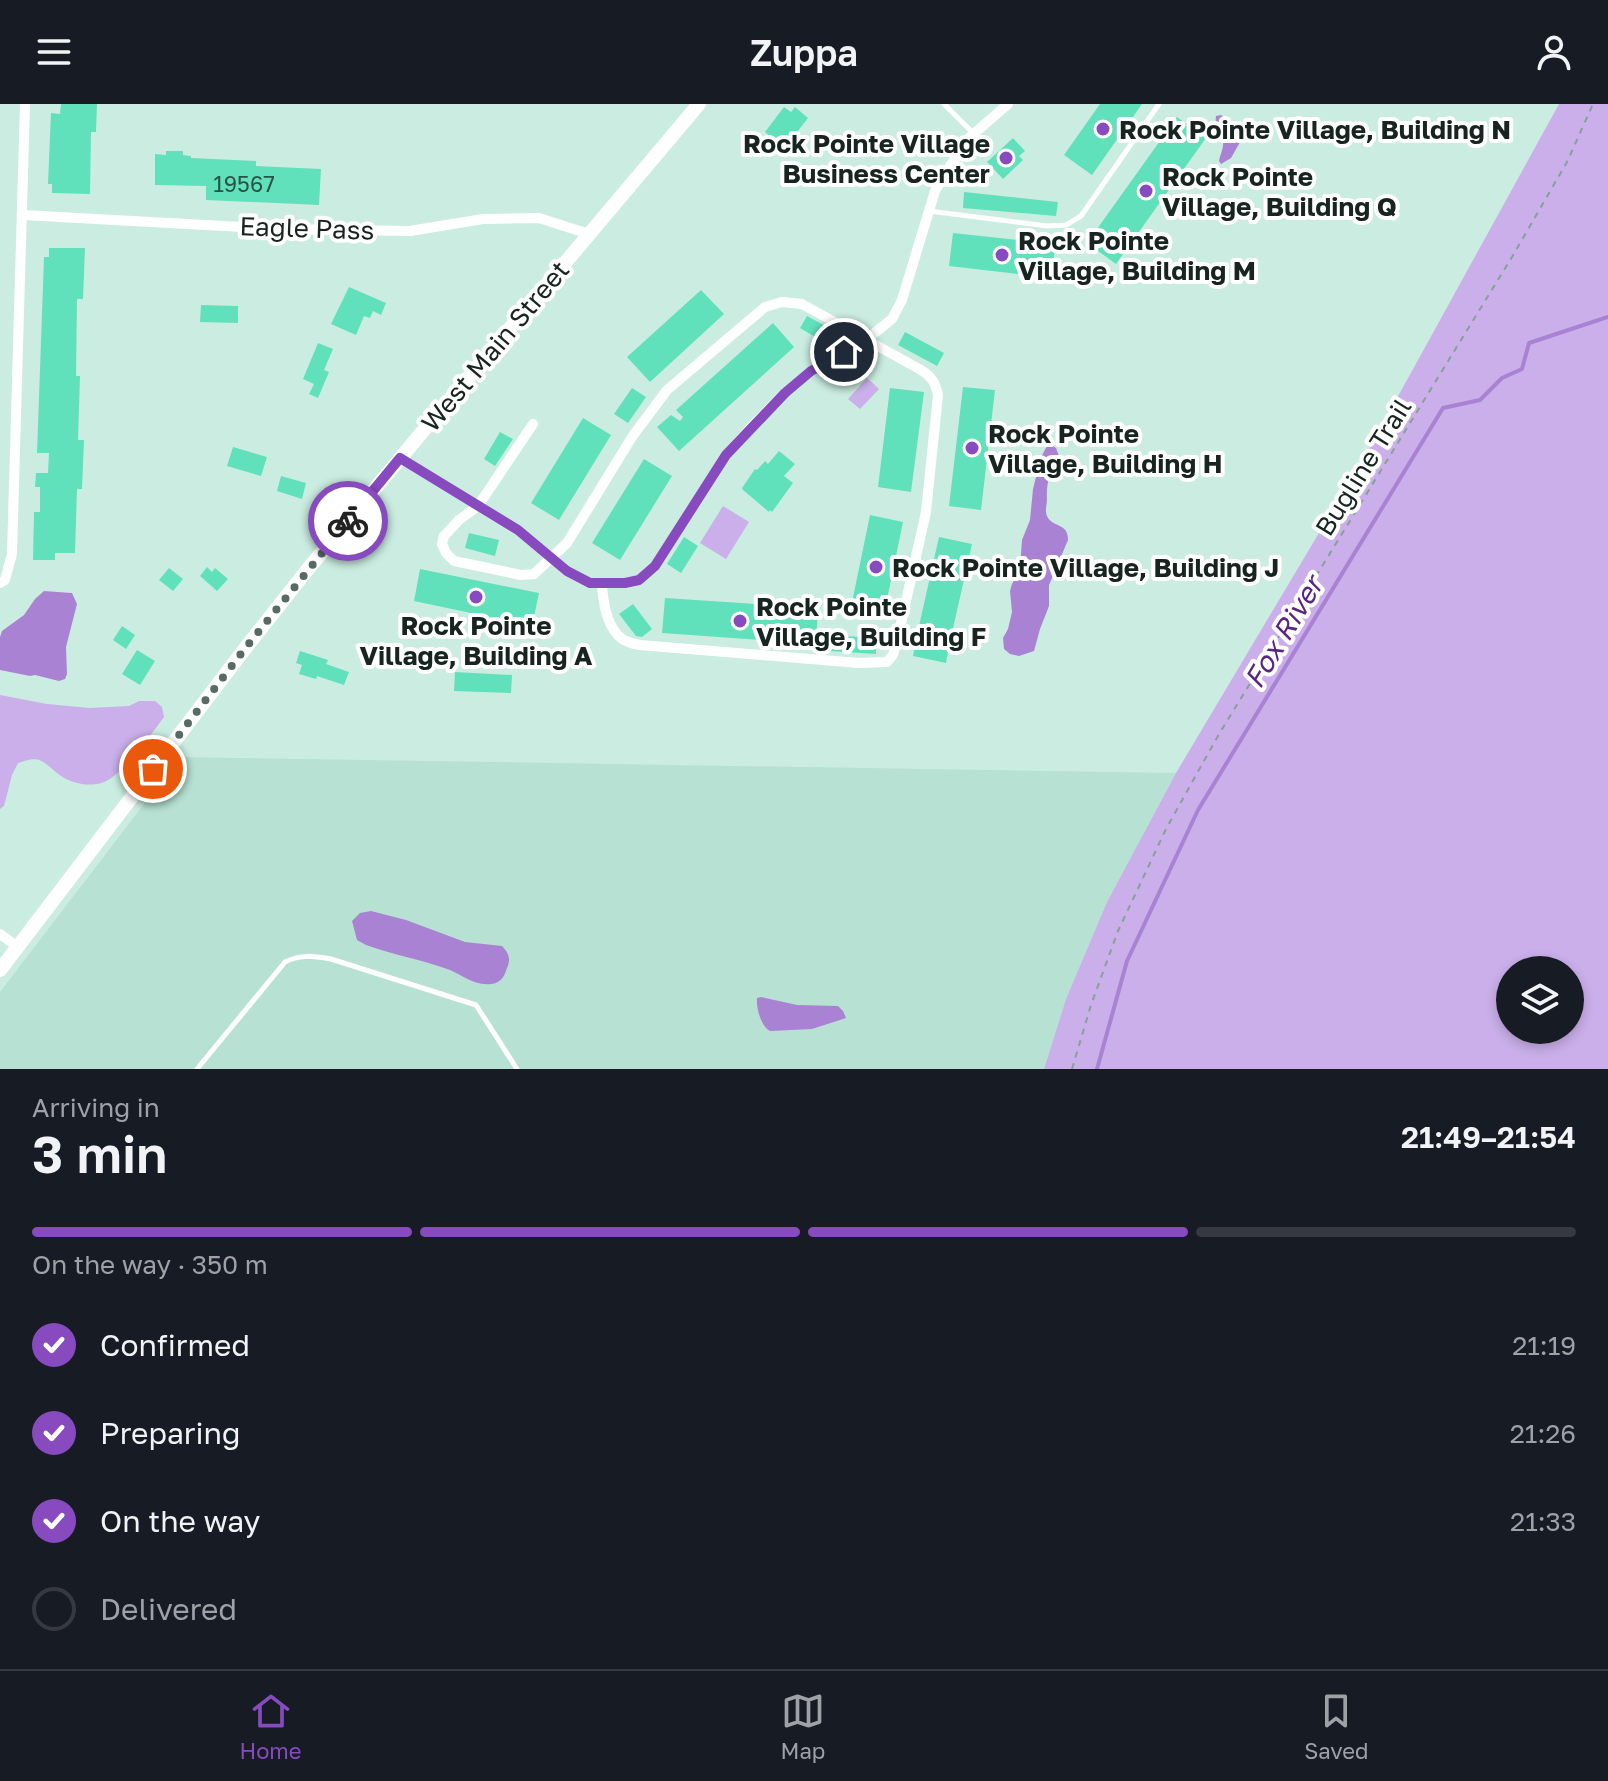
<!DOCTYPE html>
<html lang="en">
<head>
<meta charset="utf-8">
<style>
  body { margin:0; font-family:"Golos Text",sans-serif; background:#20242c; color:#f1f3f6; height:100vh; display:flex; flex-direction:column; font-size:30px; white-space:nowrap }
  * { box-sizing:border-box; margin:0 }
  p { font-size:26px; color:#9ea1a6 }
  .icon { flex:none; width:44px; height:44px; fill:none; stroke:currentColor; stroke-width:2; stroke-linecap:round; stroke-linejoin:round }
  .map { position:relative; height:965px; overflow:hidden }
  .side { display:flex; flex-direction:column; background:#171b24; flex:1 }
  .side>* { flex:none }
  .fabs { position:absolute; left:1496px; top:852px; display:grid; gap:16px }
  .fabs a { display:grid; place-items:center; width:88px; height:88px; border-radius:50%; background:#171b24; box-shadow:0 4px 12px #0003; font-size:40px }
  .pin { position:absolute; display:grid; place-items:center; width:68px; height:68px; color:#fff; margin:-34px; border:4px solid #fff; border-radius:50%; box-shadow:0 2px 8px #0007 }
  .courier { position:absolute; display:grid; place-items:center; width:80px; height:80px; margin:-40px; border:6px solid #884abf; border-radius:50%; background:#fff; color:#222; box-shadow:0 2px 10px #0007 }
  .head em { font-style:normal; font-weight:600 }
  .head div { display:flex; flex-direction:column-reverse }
  .head { display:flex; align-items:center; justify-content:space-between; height:136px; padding:0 32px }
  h1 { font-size:52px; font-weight:600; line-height:60px }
  .bar { display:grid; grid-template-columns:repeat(4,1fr); gap:12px 8px; align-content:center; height:96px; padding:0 32px }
  .bar i { height:10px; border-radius:6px; background:#363941 }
  .bar .current { background:#884abf }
  .bar p { grid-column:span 4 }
  ol { padding:0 32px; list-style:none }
  li { display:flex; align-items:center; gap:24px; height:88px }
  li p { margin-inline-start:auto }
  li .icon { padding:8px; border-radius:50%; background:#884abf; color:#fff; stroke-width:4 }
  li:last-child { color:#9ea1a6 }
  li i { width:44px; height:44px; border:4px solid #363941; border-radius:50% }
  header { display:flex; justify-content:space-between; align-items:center; height:104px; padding:0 32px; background:#171b24; font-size:36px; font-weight:600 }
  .dock { display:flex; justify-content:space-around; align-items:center; height:112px; border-top:2px solid #363941; background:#171b24; font-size:22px; color:#9ea1a6 }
  .dock a { display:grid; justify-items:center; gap:4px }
  .dock .current { color:#884abf }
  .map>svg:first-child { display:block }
  .built { fill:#b7e1d2 }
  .green { fill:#caafea; fill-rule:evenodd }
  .water { fill:#aa82d4 }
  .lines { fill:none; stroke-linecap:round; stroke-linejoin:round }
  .stream { stroke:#aa82d4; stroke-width:4 }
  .building { fill:#61e0bc }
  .path { stroke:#86a097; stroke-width:2; stroke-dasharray:6 6; stroke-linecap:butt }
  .lane { stroke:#fff; stroke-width:5 }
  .street { stroke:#fff; stroke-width:10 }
  .secondary { stroke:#fff; stroke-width:14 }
  .done { stroke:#576a64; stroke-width:8; stroke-dasharray:0 14.4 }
  .route { stroke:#884abf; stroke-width:10 }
  .poi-dot { fill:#884abf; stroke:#fff; stroke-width:3 }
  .labels { text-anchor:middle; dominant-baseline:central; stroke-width:8; stroke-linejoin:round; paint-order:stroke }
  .number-label { font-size:22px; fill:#2a5347 }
  .poi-label { font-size:26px; font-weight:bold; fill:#182420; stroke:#fff; text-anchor:start }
  .street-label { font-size:26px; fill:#182420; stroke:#fff }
  .water-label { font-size:28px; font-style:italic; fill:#5a2485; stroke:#fff }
</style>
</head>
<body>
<header><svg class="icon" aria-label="menu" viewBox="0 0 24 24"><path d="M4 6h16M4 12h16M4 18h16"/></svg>Zuppa<svg class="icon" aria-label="person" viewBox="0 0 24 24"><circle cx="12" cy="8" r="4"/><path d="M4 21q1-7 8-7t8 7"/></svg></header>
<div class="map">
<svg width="1608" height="965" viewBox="0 0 1608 965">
  <rect width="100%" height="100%" fill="#cbede1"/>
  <!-- built -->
  <path class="built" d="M180,653L1176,669L1107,798L1066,895L1044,965H0V888Z"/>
  <!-- green -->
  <path class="green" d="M1559,0H1608V965H1044L1066,895L1107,798L1176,669L1369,345ZM1510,866H1570V926H1510Z
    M867,274L879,285L860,305L848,295Z
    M723,402L749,418L726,455L700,439Z
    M0,591L47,600L90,604L129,602L139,597H155L162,603L164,613C153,628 120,673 104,678C89,684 69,679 57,669C41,656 40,651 18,659L12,671L4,702L0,705Z"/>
  <!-- water -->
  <path class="water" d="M1221,11L1241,26L1243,33L1231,54L1221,60L1219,57C1220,51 1224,44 1223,37C1222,26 1214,25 1216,12Z
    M1051,341L1056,344L1059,352C1050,367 1046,379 1047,395C1047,402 1044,407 1048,414C1055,424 1068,419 1068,436L1049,481V502L1040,525L1034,547L1019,552L1010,550L1004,545L1003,534L1008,525L1012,508L1010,487L1012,480L1020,464L1022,436L1030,416L1033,385L1038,365L1040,355L1047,342Z
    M44,487L72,489L77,500L66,543L67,570L65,575L59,577L35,571L30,572L0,566V533L2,527L24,511L35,495Z
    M371,807L406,816L465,838L502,842C509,849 511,855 507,864C504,873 501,879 491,880C475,882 464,872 450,866C423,856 394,851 366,841L357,836L352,817L360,809Z
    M761,893L797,901L838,902L843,907L846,914L812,925L770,927C761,922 756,904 757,894Z"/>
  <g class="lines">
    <!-- stream -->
    <path class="stream" d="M1097,965L1127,857L1198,706L1443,304L1480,296L1502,274L1522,265L1529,239L1608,213"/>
  </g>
  <!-- building -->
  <path class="building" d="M61,0H97L96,28H91L90,90L52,89V80H48L51,9L60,10Z
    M1100,0H1142L1092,71L1064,51Z
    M784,3L791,8L795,3L808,14L797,28L801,31L789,46L765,28Z
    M1177,13L1206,34L1116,160L1087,139Z
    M1013,34L1025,47L1019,52L1023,56L1003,75L987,58Z
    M166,47H183V51L191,52V54L256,57V62L321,65L319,101L206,96V82L155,81V50L166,51Z
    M964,88L1058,98L1056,112L963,104Z
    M953,129L1055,140L1052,174L949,162Z
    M49,144H85L83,195H77L76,272H80L78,336H84L82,385H77L75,449H55V456H33L34,408H40V383H35L36,369H48L49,349H37L44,153H49Z
    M349,183L386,199L381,211L373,207L370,214L364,212L356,231L331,220Z
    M701,186L724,210L650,278L627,253Z
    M201,201L238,202V219L200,218Z
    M807,212L835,227L827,240L800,224Z
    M773,219L794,243L679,347L657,323L671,311L680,317L683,313L676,306Z
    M905,228L944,249L937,262L898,241Z
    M318,239L333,245L324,266L329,268L318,294L309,290L314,280L303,275Z
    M963,283L995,286L981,406L949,402Z
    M632,284L646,293L628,319L614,310Z
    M890,284L924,288L911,388L878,383Z
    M583,314L611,331L559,416L531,399Z
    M500,328L513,335L495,362L484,355Z
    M233,343L267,353L261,372L227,362Z
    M779,347L795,360L784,372L793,379L772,408L770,406L769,408L743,386L742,384L755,365L757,366L765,357L768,360Z
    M644,355L672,372L620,456L592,439Z
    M281,372L306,379L302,395L277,387Z
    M870,411L903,418L883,515L850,508Z
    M469,429L499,436L495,452L465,444Z
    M684,433L698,442L681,469L667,460Z
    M939,433L972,440L952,529L919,522Z
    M207,463L212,468L215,464L228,475L217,487L200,472Z
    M169,464L183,475L173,487L159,476Z
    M420,465L539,489L532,522L414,497Z
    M665,494L818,504L816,540L662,529Z
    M633,500L652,525L642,533L636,532L619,510Z
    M122,522L135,531L126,545L113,536Z
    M830,531L876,534V550L829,547Z
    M916,536L950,538L946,559L913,552Z
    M137,546L155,557L140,581L122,570Z
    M300,547L328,556L326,560L349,568L344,581L317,572L316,575L299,570L302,561L296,559Z
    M455,568L512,571L511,589L454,587Z"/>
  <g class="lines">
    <!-- path -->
    <path class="path" d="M1072,965L1091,901L1118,827L1166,725L1219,630L1512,153L1567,58L1593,0"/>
    <!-- lane -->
    <path class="lane" d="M944,0L974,30
      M929,107L1047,122L1066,121L1081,112L1159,0
      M197,965L285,858C301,850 313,852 331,855L476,901L517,965"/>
    <!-- street -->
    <path class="street" d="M23,111L277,125L410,127L483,115L539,114L589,130
      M533,320L478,402L459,416L444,432L442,440L446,449L454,457L521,471L534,470L567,439L632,333L667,286L765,203L782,198L802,200L921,266C932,273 935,278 938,291L926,408L897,537L893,551L887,558L859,559L640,541C634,540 626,538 621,534C606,522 603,498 602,480
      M400,354L518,426L567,467L590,479H625L639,476L655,462L726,351L753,321L785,289L811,267L867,235L892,215L902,196L935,87L950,62L969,34L1008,0
      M0,479L5,476L12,450L25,0
      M0,830L18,843"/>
    <!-- secondary -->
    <path class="secondary" d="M0,866L247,542L308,465L413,339L699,0"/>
  </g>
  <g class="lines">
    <!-- done -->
    <path class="done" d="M153,665L247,542L348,417"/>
    <!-- route -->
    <path class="route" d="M348,417L400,354L518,426L567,467L590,479H625L639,476L655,462L726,351L785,289L811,267L844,248"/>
  </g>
  <!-- markers -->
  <g class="poi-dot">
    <circle cx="1103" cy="25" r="8"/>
    <circle cx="1006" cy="54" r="8"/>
    <circle cx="1146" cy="87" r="8"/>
    <circle cx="1002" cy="151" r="8"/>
    <circle cx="972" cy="344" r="8"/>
    <circle cx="876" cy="463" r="8"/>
    <circle cx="476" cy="493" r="8"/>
    <circle cx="740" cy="517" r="8"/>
  </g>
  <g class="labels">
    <!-- number labels -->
    <g class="number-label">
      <text x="244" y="79">19567</text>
    </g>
    <!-- poi labels -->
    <g class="poi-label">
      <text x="1119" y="25">Rock Pointe Village, Building N</text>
      <text x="990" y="39" text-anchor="end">Rock Pointe Village<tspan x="990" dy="30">Business Center</tspan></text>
      <text x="1162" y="72">Rock Pointe<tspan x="1162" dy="30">Village, Building Q</tspan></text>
      <text x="1018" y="136">Rock Pointe<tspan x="1018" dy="30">Village, Building M</tspan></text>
      <text x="988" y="329">Rock Pointe<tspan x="988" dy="30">Village, Building H</tspan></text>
      <text x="892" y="463">Rock Pointe Village, Building J</text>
      <text x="756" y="502">Rock Pointe<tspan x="756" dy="30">Village, Building F</tspan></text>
      <text x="476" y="521" text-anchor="middle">Rock Pointe<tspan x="476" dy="30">Village, Building A</tspan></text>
    </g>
    <!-- street labels -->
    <g class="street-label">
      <text transform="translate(307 124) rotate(2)">Eagle Pass</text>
      <text transform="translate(495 242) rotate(-50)">West Main Street</text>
      <text transform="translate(1363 363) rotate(-58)">Bugline Trail</text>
    </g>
    <!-- water labels -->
    <g class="water-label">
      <text transform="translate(1283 528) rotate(-59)">Fox River</text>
    </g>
  </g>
</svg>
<div class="fabs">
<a><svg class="icon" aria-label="layers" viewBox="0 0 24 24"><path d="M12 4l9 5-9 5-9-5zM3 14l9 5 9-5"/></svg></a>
</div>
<div class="pin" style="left:153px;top:665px;background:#ea580c"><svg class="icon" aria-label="bag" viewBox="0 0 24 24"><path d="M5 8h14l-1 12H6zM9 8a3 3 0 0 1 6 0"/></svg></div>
<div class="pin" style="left:844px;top:248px;background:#1f2937"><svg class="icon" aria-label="home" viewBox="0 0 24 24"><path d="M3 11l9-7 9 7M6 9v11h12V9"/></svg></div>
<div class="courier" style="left:348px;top:417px"><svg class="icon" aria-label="bike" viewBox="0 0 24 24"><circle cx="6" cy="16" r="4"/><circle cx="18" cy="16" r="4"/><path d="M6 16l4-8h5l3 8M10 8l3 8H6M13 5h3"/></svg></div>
</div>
<section class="side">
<div class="head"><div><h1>3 min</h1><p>Arriving in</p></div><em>21:49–21:54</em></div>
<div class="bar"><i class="current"></i><i class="current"></i><i class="current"></i><i></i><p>On the way · 350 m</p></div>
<ol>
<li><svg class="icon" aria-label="check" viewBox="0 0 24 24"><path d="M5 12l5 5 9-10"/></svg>Confirmed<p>21:19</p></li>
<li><svg class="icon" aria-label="check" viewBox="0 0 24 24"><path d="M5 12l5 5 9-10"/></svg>Preparing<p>21:26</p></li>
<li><svg class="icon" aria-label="check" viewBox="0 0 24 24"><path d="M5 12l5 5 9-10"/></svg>On the way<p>21:33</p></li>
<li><i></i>Delivered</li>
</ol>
</section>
<nav class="dock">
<a class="current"><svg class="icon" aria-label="home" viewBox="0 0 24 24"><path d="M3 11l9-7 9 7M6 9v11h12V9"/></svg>Home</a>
<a><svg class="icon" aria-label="map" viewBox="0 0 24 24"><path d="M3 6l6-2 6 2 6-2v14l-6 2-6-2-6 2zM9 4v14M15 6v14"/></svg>Map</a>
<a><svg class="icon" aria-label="saved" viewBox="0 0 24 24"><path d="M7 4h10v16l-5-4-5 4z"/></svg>Saved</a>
</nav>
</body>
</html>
